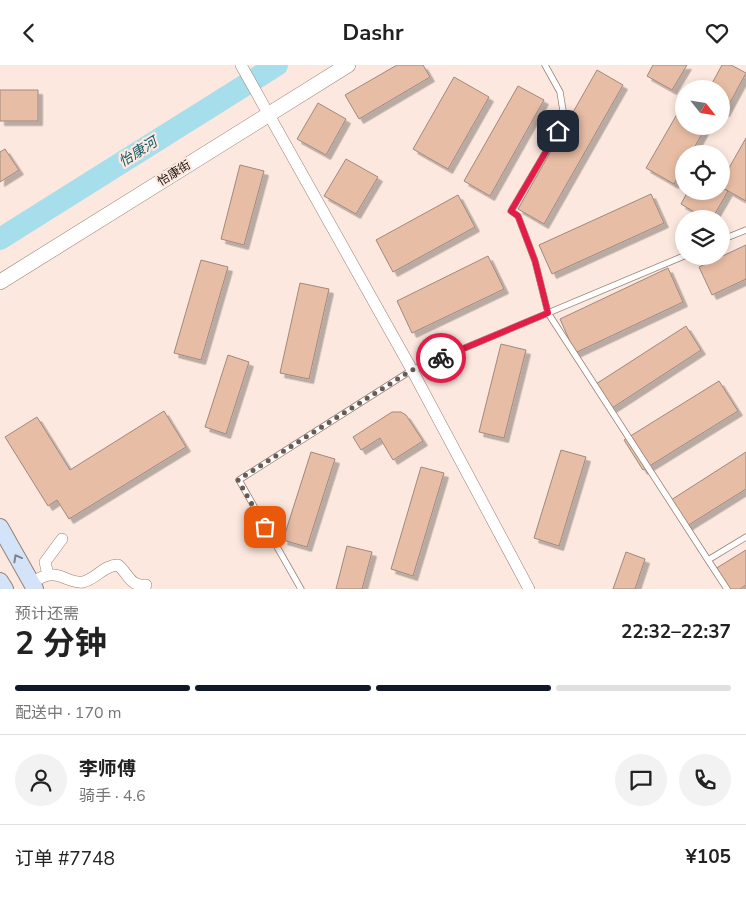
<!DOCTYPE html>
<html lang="zh">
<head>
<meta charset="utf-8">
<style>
  body { margin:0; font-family:"Nunito Sans","Noto Sans SC",sans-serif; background:#f2f2f2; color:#222; height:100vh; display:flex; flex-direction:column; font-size:19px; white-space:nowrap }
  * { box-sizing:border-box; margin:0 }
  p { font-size:16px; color:#767676 }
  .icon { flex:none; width:28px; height:28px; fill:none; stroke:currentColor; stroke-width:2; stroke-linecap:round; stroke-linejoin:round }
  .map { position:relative; height:524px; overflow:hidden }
  .drawer { display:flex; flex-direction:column; background:#fff; flex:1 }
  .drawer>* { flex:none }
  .needle { width:32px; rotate:120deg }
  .buttons { position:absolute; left:675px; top:15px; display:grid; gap:10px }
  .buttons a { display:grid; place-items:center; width:55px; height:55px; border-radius:50%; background:#fff; box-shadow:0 2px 8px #0003; font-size:25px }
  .pin { position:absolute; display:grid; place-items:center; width:42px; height:42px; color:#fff; margin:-21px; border-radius:10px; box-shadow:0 2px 8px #0006 }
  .courier { position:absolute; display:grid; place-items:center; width:50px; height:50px; margin:-25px; border:4px solid #e11d48; border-radius:50%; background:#fff; color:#222; box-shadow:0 1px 6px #0007 }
  .head em { font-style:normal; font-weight:700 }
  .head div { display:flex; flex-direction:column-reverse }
  .head { display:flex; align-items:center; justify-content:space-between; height:85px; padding:0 15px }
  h1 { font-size:32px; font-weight:700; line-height:38px }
  .bar { display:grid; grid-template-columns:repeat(4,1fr); gap:8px 5px; align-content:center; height:60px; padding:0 15px }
  .bar i { height:6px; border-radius:4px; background:#e0e0e0 }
  .bar .selected { background:#111827 }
  .bar p { grid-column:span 4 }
  .line { display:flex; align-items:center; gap:12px; padding:0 15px; border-top:1px solid #e0e0e0 }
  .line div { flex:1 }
  .round { display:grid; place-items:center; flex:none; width:52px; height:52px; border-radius:26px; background:#f2f2f2 }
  header { display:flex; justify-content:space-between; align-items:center; height:65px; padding:0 15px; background:#fff; font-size:22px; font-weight:700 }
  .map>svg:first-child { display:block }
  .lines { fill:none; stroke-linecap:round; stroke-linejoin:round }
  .river { stroke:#a6deec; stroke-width:22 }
  .building { fill:#e8bda5; stroke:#9f897d; filter:url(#shadow) }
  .service-casing { stroke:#978175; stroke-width:7 }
  .minor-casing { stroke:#978175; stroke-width:12 }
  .tertiary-casing { stroke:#978175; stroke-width:16 }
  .secondary-casing { stroke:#978175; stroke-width:18 }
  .service { stroke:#fff; stroke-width:5.5 }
  .minor { stroke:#fff; stroke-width:11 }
  .tertiary { stroke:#fff; stroke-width:15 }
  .secondary { stroke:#d4e4f8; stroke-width:16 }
  .oneway { stroke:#7e848d }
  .done { stroke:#665a54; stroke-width:5; stroke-dasharray:0 9 }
  .route { stroke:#e11d48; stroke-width:6 }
  .labels { text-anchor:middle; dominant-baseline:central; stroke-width:4.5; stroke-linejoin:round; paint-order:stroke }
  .street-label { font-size:12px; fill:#160e0a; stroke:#fce8de }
  .water-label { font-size:14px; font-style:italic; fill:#105c6b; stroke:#fce8de }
</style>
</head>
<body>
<header><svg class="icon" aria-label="back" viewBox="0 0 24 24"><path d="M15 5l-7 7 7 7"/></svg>Dashr<svg class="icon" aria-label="heart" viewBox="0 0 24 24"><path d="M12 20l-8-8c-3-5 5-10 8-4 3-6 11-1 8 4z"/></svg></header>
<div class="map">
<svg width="746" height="524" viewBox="0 0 746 524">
  <defs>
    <filter id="shadow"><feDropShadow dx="4.5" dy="4.5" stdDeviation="0" flood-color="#0004"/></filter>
  </defs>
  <rect width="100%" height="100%" fill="#fce8de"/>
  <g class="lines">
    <!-- river -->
    <path class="river" d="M0,174L277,0"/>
  </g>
  <!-- building -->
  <path class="building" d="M397,0H423L430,12L359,54L345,30Z
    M653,0H687L672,25L647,11Z
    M722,0H731L746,8L725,47L721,45V24H709Z
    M597,5L623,20L544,159L518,144Z
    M454,12L489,32L448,104L413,84Z
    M518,21L544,35L490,131L464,116Z
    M0,25H38V56H0Z
    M684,37V61H706L691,89H684V101L674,119L646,103Z
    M318,38L346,54L326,90L297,74Z
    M746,73V136L721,122V117Z
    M5,84L19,105L0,117V87Z
    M346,94L378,112L356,149L324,131Z
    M240,100L264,106L244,180L221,174Z
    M721,122L728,126L712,154H706L681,139L688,126H721Z
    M651,129L664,158L552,209L539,180Z
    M458,130L475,162L393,207L376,175Z
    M746,180V214L712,230L699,202Z
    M488,191L504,224L412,268L397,236Z
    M201,195L228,202L201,295L174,288Z
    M668,203L683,237L575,288L560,254Z
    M300,218L329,224L309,314L280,308Z
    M686,261L701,285L612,343L596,319Z
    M501,279L526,285L504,373L479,367Z
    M228,290L249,297L226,369L205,362Z
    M719,316L738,346L643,405L624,375Z
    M164,346L186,382L69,454L57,435L48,441L5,372L37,352L70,405Z
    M392,347H401L406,350L423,376L393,395L380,373L361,385L353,372Z
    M561,385L586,392L559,481L534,473Z
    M311,387L335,394L307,482L283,475Z
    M746,387V424L687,461L671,435Z
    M421,402L444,408L413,511L391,504Z
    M347,481L372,487L362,524H336Z
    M746,485V520L740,524H728L715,504Z
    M626,487L645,494L635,524H613Z"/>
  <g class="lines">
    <defs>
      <path id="service" d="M545,0L560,27L564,52L558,66L511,146L518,151L535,196L548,248L708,495L746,472
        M721,175L746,165
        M708,495L727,524
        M301,524L239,415L412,305L684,191"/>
      <path id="minor" d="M241,0L412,305L529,524
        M48,510L45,497L62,474
        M31,518C36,515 43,511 49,510C61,508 71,519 83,517C96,514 104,500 118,500C128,508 130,522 146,520"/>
      <path id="tertiary" d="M0,217L348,0"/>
      <path id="secondary" d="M0,462L35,524
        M0,516L5,524"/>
    </defs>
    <!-- service casing -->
    <use href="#service" class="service-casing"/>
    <!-- minor casing -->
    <use href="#minor" class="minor-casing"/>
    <!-- tertiary casing -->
    <use href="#tertiary" class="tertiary-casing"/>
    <!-- secondary casing -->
    <use href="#secondary" class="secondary-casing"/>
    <!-- service -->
    <use href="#service" class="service"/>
    <!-- minor -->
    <use href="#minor" class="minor"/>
    <!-- tertiary -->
    <use href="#tertiary" class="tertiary"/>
    <!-- secondary -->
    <use href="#secondary" class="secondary"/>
  </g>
  <!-- one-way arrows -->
  <defs><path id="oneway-chevron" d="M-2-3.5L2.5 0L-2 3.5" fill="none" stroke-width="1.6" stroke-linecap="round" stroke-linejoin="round" transform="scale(1.25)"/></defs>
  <use class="oneway" href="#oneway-chevron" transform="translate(17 493) rotate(-119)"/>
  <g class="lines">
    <!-- done -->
    <path class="done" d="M265,462L238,415L412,305L441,293"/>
    <!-- route -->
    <path class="route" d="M441,293L548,248L535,196L518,151L511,146L558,66"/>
  </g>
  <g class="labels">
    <!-- street labels -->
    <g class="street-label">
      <text transform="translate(174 108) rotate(-32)">怡康街</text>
    </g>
    <!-- water labels -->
    <g class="water-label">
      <text transform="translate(138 87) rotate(-32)">怡康河</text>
    </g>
  </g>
</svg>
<div class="buttons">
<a><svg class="needle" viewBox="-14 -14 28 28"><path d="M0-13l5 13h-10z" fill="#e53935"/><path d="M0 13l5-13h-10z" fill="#767676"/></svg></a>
<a><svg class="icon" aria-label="locate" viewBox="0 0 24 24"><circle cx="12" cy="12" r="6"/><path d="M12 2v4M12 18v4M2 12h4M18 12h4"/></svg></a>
<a><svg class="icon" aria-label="layers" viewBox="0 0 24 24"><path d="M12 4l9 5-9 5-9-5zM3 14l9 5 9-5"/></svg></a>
</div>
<div class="pin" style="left:265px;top:462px;background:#ea580c"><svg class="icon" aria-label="bag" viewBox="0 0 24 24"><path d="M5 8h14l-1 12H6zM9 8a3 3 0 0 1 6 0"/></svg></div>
<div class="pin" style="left:558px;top:66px;background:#1f2937"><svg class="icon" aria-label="home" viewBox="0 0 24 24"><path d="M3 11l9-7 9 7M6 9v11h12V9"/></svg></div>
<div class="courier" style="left:441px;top:293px"><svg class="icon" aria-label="bike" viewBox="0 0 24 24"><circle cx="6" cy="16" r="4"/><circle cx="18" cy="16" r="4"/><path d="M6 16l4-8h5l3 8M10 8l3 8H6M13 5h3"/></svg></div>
</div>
<section class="drawer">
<div class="head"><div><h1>2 分钟</h1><p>预计还需</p></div><em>22:32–22:37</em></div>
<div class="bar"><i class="selected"></i><i class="selected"></i><i class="selected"></i><i></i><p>配送中 · 170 m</p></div>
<div class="line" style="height:90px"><a class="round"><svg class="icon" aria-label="person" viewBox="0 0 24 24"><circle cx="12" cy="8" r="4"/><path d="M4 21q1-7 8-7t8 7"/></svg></a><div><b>李师傅</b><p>骑手 · 4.6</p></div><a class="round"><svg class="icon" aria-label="chat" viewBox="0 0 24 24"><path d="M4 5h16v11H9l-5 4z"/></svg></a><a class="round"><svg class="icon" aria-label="phone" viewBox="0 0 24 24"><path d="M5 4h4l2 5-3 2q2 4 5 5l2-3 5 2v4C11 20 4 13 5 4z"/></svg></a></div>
<div class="line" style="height:65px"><div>订单 #7748</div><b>¥105</b></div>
</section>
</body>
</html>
